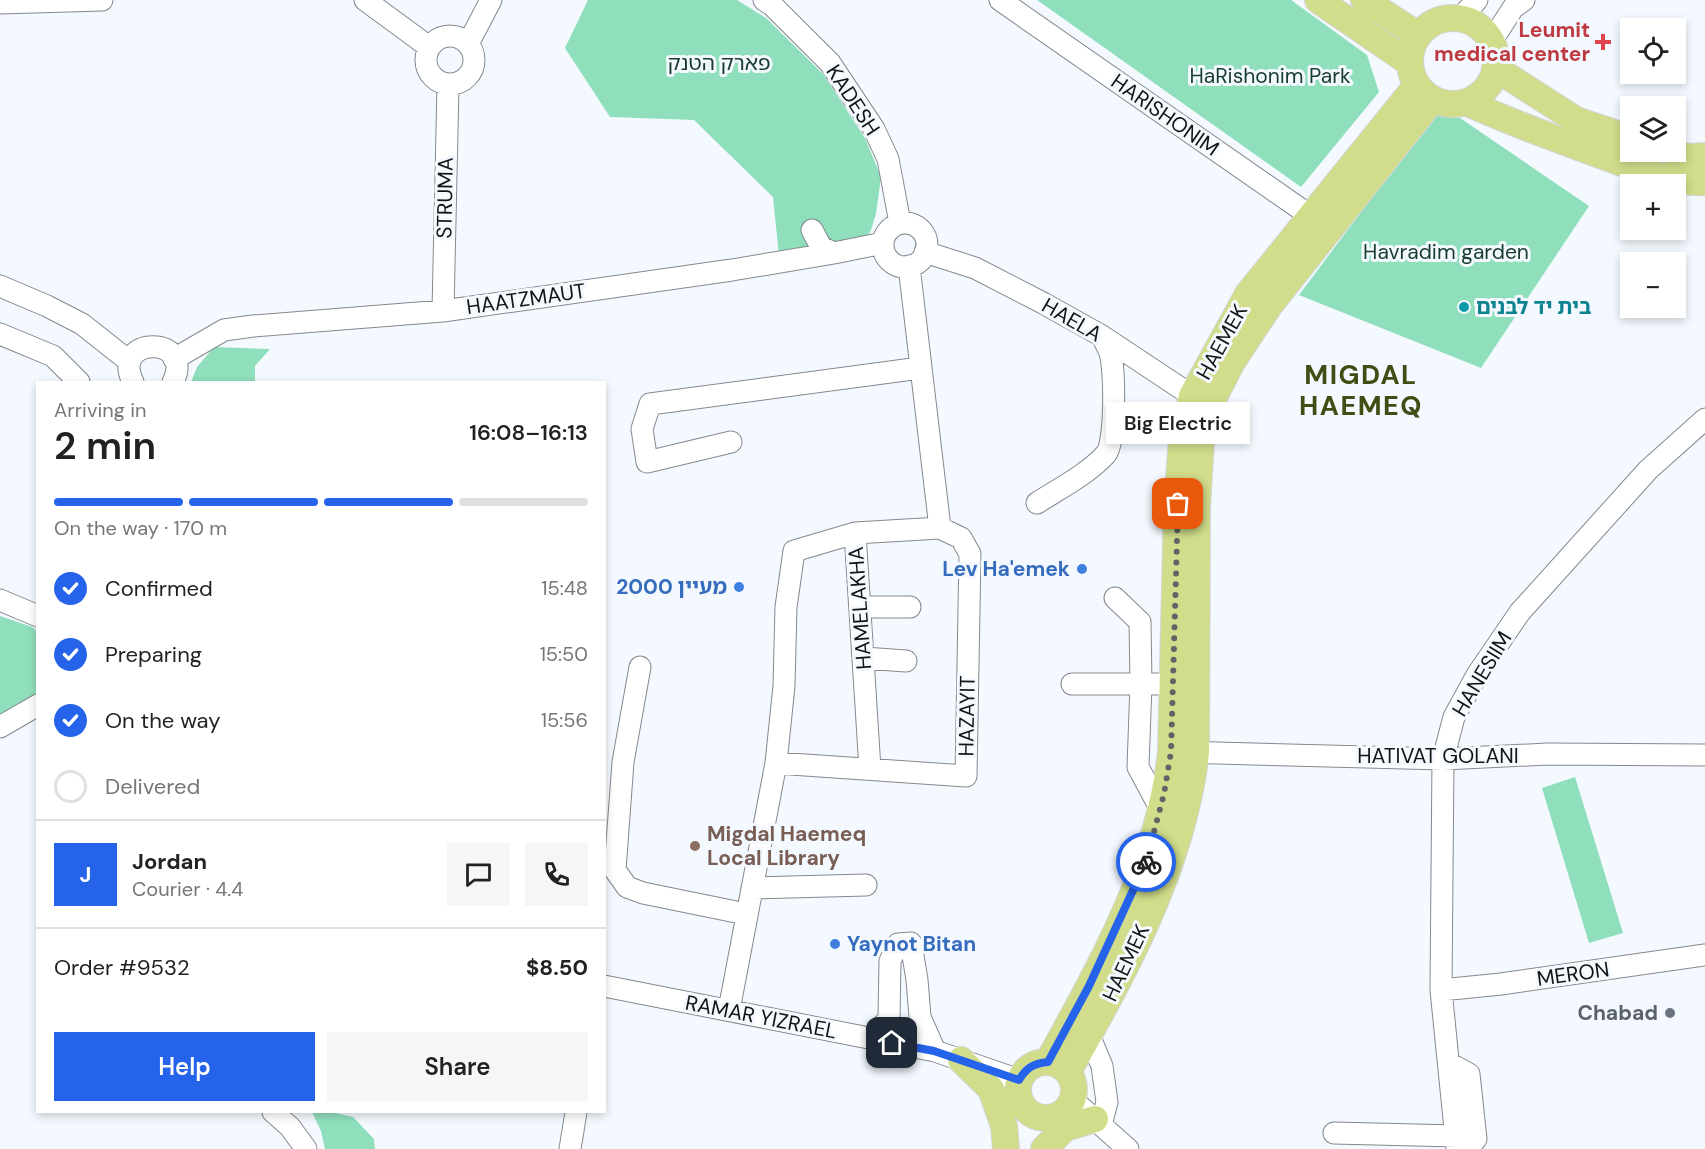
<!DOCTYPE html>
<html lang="en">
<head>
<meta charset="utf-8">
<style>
  body { margin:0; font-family:"DM Sans","Noto Sans Hebrew",sans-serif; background:#f6f6f6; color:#222; height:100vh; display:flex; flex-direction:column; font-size:22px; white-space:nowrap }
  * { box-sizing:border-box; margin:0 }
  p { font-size:20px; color:#767676 }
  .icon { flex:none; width:33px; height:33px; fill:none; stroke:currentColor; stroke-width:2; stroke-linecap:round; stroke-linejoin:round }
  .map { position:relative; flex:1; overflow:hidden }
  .drawer { position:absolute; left:36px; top:381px; width:570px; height:732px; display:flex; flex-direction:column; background:#fff; border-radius:0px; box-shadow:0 3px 9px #0003 }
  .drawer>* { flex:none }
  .buttons { position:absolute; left:1620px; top:18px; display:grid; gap:12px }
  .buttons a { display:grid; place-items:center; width:66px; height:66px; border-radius:0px; background:#fff; box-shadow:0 3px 9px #0003; font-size:30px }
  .pin { position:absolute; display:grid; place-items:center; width:51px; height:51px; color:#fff; margin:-26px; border-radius:12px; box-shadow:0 3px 9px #0006 }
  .courier { position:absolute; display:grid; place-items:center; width:60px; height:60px; margin:-30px; border:4px solid #2563eb; border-radius:50%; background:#fff; color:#222; box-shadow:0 2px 8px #0007 }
  .bubble { position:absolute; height:42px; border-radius:0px; background:#fff; box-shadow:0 3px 9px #0003; font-size:20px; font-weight:600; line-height:42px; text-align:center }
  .summary em { font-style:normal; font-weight:600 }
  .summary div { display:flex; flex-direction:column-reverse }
  .summary { display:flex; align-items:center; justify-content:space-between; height:102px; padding:0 18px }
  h1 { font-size:39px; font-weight:600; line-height:45px }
  .bar { display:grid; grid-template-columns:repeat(4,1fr); gap:9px 6px; align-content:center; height:72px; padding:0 18px }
  .bar i { height:8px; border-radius:4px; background:#e0e0e0 }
  .bar .on { background:#2563eb }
  .bar p { grid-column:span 4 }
  .line { display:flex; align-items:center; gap:15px; padding:0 18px; border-top:2px solid #e0e0e0 }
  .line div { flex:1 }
  .round { display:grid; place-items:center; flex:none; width:63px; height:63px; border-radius:0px; background:#f6f6f6 }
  ol { padding:0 18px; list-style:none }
  li { display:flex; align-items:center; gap:18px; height:66px }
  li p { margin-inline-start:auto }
  li .icon { padding:6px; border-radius:50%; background:#2563eb; color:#fff; stroke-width:4 }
  li:last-child { color:#767676 }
  li i { width:33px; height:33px; border:3px solid #e0e0e0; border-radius:50% }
  .button { display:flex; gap:12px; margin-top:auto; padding:12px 18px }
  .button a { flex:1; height:69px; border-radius:0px; background:#2563eb; color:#fff; font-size:24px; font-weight:600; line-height:69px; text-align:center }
  .button a+a { background:#f6f6f6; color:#222 }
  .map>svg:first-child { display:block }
  .green { fill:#8fdfbc }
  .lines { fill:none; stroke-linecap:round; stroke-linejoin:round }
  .minor-casing { stroke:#84898e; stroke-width:23 }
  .major-casing { stroke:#d4d5d5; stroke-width:28 }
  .minor { stroke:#fff; stroke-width:21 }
  .major { stroke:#d1dd8b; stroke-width:26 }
  .done { stroke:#616467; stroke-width:6; stroke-dasharray:0 10.8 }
  .route { stroke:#2563eb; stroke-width:8 }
  .health-dot { fill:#e0444e; stroke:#f3f9fe; stroke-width:2 }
  .culture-dot { fill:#0f9aa8; stroke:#f3f9fe; stroke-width:2 }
  .shop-dot { fill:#3f7fe0; stroke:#f3f9fe; stroke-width:2 }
  .education-dot { fill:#8d6e63; stroke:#f3f9fe; stroke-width:2 }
  .worship-dot { fill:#6b7280; stroke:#f3f9fe; stroke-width:2 }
  .labels { text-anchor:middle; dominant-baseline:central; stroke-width:6; stroke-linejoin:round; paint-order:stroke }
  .health-label { font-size:21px; font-weight:bold; fill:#be3a42; stroke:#f3f9fe; text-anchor:end }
  .park-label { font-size:21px; fill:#173c2d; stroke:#f3f9fe }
  .street-label { font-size:21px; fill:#121416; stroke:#f3f9fe }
  .culture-label { font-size:21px; font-weight:bold; fill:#0d838f; stroke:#f3f9fe; text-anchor:start }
  .shop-label { font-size:21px; font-weight:bold; fill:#366cbe; stroke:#f3f9fe; text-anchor:end }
  .education-label { font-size:21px; font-weight:bold; fill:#785e54; stroke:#f3f9fe; text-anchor:start }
  .worship-label { font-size:21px; font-weight:bold; fill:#5b616d; stroke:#f3f9fe; text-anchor:end }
  .district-label { font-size:27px; font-weight:bold; letter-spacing:1.5px; fill:#404d15; stroke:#f3f9fe }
</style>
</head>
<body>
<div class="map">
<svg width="1705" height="1149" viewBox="0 0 1705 1149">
  <rect width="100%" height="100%" fill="#f3f9fe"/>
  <!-- green -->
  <path class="green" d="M588,0H737L766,18L823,74L865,138L881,177L876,214L871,230L864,242L779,256L773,197L694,120L610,117L565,48Z
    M1037,0H1291L1367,55L1379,92L1301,187Z
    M1441,105L1589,206L1481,368L1299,295Z
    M214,347L270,349L255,366V382H191L197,367Z
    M0,616L32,627L38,632L37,696L0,717Z
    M1575,777L1623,933L1589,943L1542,788Z
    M312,1112H331L353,1117L374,1139L375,1149H325L321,1131Z"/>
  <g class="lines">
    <defs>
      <path id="minor" d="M365,0L429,47
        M764,0L772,5L830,63L874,129L888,159L900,223
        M1000,0L1322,224
        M0,3L102,0
        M1460,18L1477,0
        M426 60a24 24 0 1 1 48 0a24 24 0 1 1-48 0Z
        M1491,42L1513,8L1524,0
        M468,44L491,0
        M883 245a22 22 0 1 1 44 0a22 22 0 1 1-44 0Z
        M812,230L821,247L834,253
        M925,252L975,268L1043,303L1102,336L1206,405
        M0,286L47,306L82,324L130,362
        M443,311L448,85
        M0,334L53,356L79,382
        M174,359L224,330L253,326L443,311L732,270L834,253L883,243
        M133,382C110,335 196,335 173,382
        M731,442L647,462L642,429L650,404L920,368
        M1037,503C1060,488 1088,474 1106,454C1116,442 1115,369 1110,353C1108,347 1104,341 1102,336
        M1115,598L1140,622L1141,684L1138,767L1161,810
        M0,600L38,616
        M861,607H910
        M864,658L906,661
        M640,667L623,762L615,870L627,887L643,893L746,914
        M1072,684H1188
        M0,727L38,705
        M1180,752L1443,759L1548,754L1705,755
        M776,763L784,686L786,607L794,551L855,533
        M870,769L855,533L940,528
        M752,888L866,885
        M604,986L935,1051L1019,1080
        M1441,990L1501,984L1705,955
        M729,1010L776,763L966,776L970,554L961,538L940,528L909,266
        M1089,1035L1102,1066L1107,1102L1101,1125
        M871,1038L889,1019L890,961L898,944L911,943L917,980L920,1017L935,1051
        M1449,1063L1469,1074L1476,1139L1467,1149
        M1073,1100L1128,1149
        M273,1112L290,1127L306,1149
        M1334,1133L1457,1136
        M570,1149L576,1112
        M1457,1149L1441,990L1443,759L1454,717L1477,675L1520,612L1648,470L1705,419"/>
      <path id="major" d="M1318,0L1410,63
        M1364,0L1418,35
        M1410 61a43 43 0 1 1 86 0a43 43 0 1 1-86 0Z
        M1495,68L1576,120L1630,138
        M1466,102C1511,123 1557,139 1603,156C1634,167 1672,184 1705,182
        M1672,152L1688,157L1705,156
        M961,1060L991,1089L1004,1126L1006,1149
        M1018 1090a28 28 0 1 1 56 0a28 28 0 1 1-56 0Z
        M1048,1062C1101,965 1159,864 1171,752L1177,504L1182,439L1192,396L1248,294L1417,85
        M1068,1072C1124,973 1183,867 1196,752L1197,506L1201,440L1209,407L1232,362L1269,306L1433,99
        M1044,1149L1065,1128L1095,1119"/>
    </defs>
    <!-- minor casing -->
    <use href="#minor" class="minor-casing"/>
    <!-- major casing -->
    <use href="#major" class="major-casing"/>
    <!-- minor -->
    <use href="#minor" class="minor"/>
    <!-- major -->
    <use href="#major" class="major"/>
  </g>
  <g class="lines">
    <!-- done -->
    <path class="done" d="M1146,862L1164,794L1171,752L1178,504"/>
    <!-- route -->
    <path class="route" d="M892,1043L934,1051L1019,1080C1026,1068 1034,1063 1048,1062L1089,986L1146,862"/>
  </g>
  <!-- markers -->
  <path class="health-dot" d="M1600 33h6v6h6v6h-6v6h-6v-6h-6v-6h6z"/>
  <circle class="culture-dot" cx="1464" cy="307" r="6"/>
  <g class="shop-dot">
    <circle cx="1082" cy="569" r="6"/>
    <circle cx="739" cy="587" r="6"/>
    <circle cx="835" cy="944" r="6"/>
  </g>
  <circle class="education-dot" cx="695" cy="846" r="6"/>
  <circle class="worship-dot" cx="1670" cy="1013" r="6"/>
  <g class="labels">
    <!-- health labels -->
    <g class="health-label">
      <text x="1590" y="30">Leumit<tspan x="1590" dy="24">medical center</tspan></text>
    </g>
    <!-- park labels -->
    <g class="park-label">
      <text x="719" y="63">פארק הטנק</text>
      <text x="1270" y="76">HaRishonim Park</text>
      <text x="1446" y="252">Havradim garden</text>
    </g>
    <!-- street labels -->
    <g class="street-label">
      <text transform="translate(853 100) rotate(57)">KADESH</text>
      <text transform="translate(1165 115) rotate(35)">HARISHONIM</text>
      <text transform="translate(445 198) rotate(-89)">STRUMA</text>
      <text transform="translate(526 299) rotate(-8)">HAATZMAUT</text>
      <text transform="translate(1072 320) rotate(30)">HAELA</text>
      <text transform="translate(1222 342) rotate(-61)">HAEMEK</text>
      <text transform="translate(860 608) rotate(-94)">HAMELAKHA</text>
      <text transform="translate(1482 674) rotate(-59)">HANESIIM</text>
      <text transform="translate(967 716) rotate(-89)">HAZAYIT</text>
      <text x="1438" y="756">HATIVAT GOLANI</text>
      <text transform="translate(1126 963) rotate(-65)">HAEMEK</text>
      <text transform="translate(1573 974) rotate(-8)">MERON</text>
      <text transform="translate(761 1017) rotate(11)">RAMAR YIZRAEL</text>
    </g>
    <!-- culture labels -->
    <g class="culture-label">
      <text x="1476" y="307">בית יד לבנים</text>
    </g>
    <!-- shop labels -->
    <g class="shop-label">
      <text x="1070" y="569">Lev Ha'emek</text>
      <text x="727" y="587">מעיין 2000</text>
      <text x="847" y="944" text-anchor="start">Yaynot Bitan</text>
    </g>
    <!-- education labels -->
    <g class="education-label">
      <text x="707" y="834">Migdal Haemeq<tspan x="707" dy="24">Local Library</tspan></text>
    </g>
    <!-- worship labels -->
    <g class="worship-label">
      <text x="1658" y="1013">Chabad</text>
    </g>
    <!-- district labels -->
    <g class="district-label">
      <text x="1361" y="374">MIGDAL<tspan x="1361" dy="31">HAEMEQ</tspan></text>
    </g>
  </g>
</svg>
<div class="buttons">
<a><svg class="icon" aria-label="locate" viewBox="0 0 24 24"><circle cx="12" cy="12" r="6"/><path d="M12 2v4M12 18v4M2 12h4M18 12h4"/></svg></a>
<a><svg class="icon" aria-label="layers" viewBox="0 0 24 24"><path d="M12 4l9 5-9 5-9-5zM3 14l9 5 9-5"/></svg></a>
<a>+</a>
<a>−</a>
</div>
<div class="pin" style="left:1178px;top:504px;background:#ea580c"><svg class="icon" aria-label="bag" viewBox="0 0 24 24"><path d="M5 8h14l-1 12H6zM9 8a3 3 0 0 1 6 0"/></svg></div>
<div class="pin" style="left:892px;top:1043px;background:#1f2937"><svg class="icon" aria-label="home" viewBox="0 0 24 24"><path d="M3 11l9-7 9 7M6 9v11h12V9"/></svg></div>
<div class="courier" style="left:1146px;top:862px"><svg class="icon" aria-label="bike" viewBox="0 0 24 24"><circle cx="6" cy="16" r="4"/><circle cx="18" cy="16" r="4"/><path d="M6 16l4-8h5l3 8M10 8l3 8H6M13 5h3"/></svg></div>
<div class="bubble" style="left:1106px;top:402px;width:144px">Big Electric</div>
<section class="drawer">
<div class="summary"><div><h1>2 min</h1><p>Arriving in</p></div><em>16:08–16:13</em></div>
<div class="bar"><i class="on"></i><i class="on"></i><i class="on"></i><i></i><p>On the way · 170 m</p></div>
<ol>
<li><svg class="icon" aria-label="check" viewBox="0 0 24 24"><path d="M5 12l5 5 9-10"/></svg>Confirmed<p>15:48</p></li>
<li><svg class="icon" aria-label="check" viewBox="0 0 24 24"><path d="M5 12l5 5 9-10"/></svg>Preparing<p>15:50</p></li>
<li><svg class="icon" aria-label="check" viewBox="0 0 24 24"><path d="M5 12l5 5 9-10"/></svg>On the way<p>15:56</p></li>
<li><i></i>Delivered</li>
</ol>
<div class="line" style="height:108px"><b class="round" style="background:#2563eb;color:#fff">J</b><div><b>Jordan</b><p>Courier · 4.4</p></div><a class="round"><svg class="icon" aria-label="chat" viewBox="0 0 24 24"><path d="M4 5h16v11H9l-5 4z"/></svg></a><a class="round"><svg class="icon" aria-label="phone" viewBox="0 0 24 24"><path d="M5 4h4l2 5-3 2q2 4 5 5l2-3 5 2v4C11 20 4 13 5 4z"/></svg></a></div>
<div class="line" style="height:78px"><div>Order #9532</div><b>$8.50</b></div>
<div class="button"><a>Help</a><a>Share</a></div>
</section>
</div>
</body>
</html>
